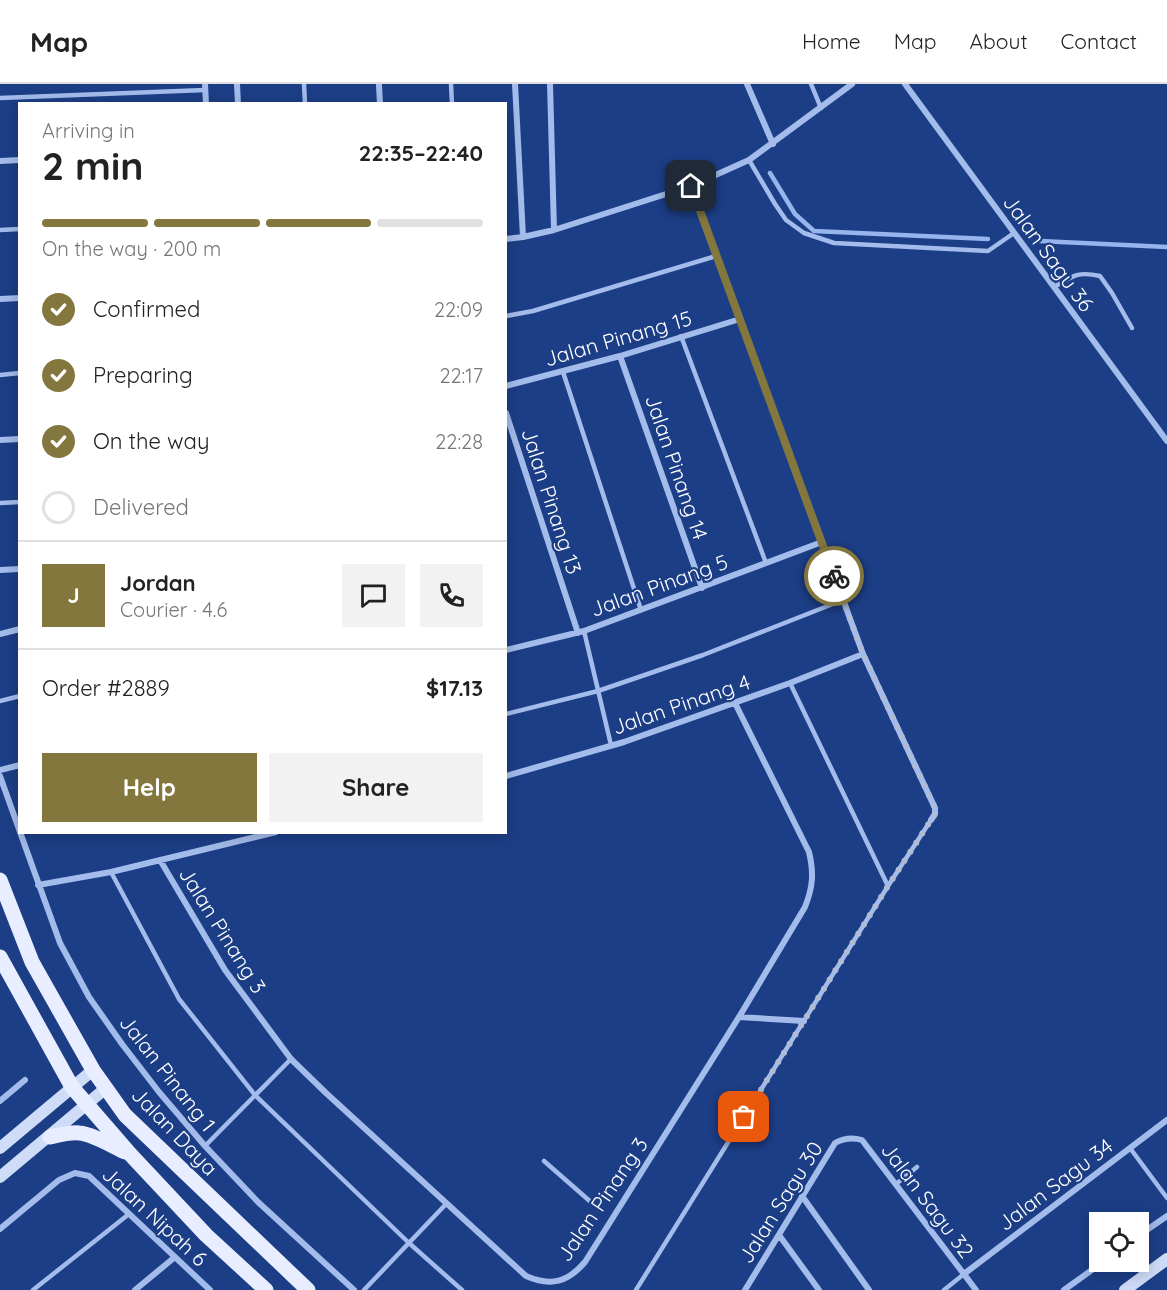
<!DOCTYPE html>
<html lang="en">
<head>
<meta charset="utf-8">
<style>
  body { margin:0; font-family:Quicksand,sans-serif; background:#f2f2f2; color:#222; height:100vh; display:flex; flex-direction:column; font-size:22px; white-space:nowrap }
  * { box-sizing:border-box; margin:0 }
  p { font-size:20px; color:#767676 }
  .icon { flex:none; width:33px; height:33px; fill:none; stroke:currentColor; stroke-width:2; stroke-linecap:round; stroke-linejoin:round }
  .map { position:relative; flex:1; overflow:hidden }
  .details { position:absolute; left:18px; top:18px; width:489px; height:732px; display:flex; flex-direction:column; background:#fff; border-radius:0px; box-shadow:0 3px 15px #0003 }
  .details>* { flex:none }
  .controls { position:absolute; left:1089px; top:1128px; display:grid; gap:12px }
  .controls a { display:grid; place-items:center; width:60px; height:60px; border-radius:0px; background:#fff; box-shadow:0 3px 15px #0003; font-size:30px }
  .pin { position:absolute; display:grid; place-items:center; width:51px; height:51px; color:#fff; margin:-26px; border-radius:12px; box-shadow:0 3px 9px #0006 }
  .courier { position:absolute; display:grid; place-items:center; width:60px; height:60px; margin:-30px; border:4px solid #84773e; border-radius:50%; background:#fff; color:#222; box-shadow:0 2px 8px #0007 }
  .headline em { font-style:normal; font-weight:800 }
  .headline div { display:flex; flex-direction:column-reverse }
  .headline { display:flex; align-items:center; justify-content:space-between; height:102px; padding:0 24px }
  h1 { font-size:39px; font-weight:800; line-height:45px }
  .bar { display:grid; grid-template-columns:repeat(4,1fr); gap:9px 6px; align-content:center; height:72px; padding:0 24px }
  .bar i { height:8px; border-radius:4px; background:#e0e0e0 }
  .bar .active { background:#84773e }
  .bar p { grid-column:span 4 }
  .line { display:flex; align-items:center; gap:15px; padding:0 24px; border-top:2px solid #e0e0e0 }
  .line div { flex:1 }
  .round { display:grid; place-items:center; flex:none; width:63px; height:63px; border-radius:0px; background:#f2f2f2 }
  ol { padding:0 24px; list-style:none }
  li { display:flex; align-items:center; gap:18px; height:66px }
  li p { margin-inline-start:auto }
  li .icon { padding:6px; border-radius:50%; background:#84773e; color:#fff; stroke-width:4 }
  li:last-child { color:#767676 }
  li i { width:33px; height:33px; border:3px solid #e0e0e0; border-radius:50% }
  .action { display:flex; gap:12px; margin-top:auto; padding:12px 24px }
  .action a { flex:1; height:69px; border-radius:0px; background:#84773e; color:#fff; font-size:24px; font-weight:800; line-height:69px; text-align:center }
  .action a+a { background:#f2f2f2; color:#222 }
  header { display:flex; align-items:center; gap:36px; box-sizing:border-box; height:84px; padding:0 30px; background:#fff; border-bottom:2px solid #e0e0e0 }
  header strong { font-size:28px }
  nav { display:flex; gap:33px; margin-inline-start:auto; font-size:21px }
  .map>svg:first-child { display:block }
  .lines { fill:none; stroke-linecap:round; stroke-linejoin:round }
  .stream { stroke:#97b5ed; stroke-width:4.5 }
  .lane { stroke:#a4bceb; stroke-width:4.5 }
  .street { stroke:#a4bceb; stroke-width:6 }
  .secondary { stroke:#cfdcf8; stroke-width:12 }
  .primary { stroke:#e8eeff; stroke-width:15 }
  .done { stroke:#b0bbd5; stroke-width:6; stroke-dasharray:0 10.8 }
  .route { stroke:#84773e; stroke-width:8 }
  .labels { text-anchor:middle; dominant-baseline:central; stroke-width:4.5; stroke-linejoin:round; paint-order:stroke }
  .street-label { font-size:21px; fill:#fff; stroke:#1c3e86 }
</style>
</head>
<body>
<header>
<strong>Map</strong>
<nav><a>Home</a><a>Map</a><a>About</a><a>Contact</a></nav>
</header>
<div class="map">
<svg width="1167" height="1206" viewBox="0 0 1167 1206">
  <rect width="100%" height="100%" fill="#1c3e86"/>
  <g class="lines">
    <!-- stream -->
    <path class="stream" d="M770,89L795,130L814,147L988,155
      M1040,157L1167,163"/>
    <!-- lane -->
    <path class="lane" d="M304,0L305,20
      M451,0L452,20
      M811,0L821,24
      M0,14L205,6
      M749,76L775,120L786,136L804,149L834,159L988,167L1014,149
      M0,146L20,145
      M1054,203C1073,192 1077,187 1100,192L1112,209L1132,244
      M506,232L533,227L716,172
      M681,252L766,479
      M563,288L641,526
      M0,291L20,289
      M0,419L20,418
      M584,547L611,661
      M790,599L888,802
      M0,617L20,612
      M506,630L598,607L703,571L843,516
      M111,788L179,915L255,1011L409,1159L462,1206
      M205,1062L291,975
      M1130,1064L1167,1114
      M544,1077L592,1119
      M896,1100L917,1083
      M33,1206L129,1130
      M364,1206L447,1119
      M636,1206L888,802L931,736
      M944,1206L964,1190"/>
    <!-- street -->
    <path class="street" d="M205,0L206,20
      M237,0L238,20
      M515,0L523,153
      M550,0L554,146
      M747,0L773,60
      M905,0L1167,357
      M379,1L380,20
      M0,77L20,76
      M691,102L863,570L935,724V730L931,736
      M506,155L523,153L554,146L691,102L749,76L852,0
      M0,215L20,214
      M620,272L702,504
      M506,302L620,272L740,235
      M506,329L578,549
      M0,356L20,355
      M0,486L20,485
      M0,550L20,545
      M506,566L584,547L822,458
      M0,686L20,681
      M0,692L20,748
      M506,692L624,658L790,599L863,570
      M20,748L60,859L89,913L122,960L159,1008L205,1062L258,1118L354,1206
      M160,776L225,886L291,975L326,1009L526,1192C551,1203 568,1198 585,1178L739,933L805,823C813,803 814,789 809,768L735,619
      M38,801L111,788L276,748
      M739,933L804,937
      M0,1017L25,996
      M802,1112L869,1206
      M0,1145L59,1096L75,1089L89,1092L210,1206
      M779,1151L819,1206
      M1138,1152L1167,1132
      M964,1190L1167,1036
      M135,1206L175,1173
      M745,1206L835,1059C844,1054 852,1053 862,1056L976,1206
      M1064,1206L1103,1178"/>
    <!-- secondary -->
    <path class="secondary" d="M0,1064L93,986
      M0,1093L106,1004
      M1125,1206L1167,1175"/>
    <!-- primary -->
    <path class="primary" d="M0,796L32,878L93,986L125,1031L308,1206
      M0,873L72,1003L130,1070L206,1151L266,1206
      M50,1053C59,1051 70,1048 79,1049C93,1050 112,1062 125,1068"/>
  </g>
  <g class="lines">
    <!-- done -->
    <path class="done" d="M744,1033L888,802L935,730V724L863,570L834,492"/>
    <!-- route -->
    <path class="route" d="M691,102L834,492"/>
  </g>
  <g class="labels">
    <!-- street labels -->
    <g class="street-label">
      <text transform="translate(1049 169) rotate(54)">Jalan Sagu 36</text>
      <text transform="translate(618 254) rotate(-16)">Jalan Pinang 15</text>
      <text transform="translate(677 383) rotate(71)">Jalan Pinang 14</text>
      <text transform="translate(552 417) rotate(72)">Jalan Pinang 13</text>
      <text transform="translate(659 501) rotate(-20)">Jalan Pinang 5</text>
      <text transform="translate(681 620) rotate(-19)">Jalan Pinang 4</text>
      <text transform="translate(223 846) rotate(58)">Jalan Pinang 3</text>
      <text transform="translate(168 989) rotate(52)">Jalan Pinang 1</text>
      <text transform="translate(175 1047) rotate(46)">Jalan Daya</text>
      <text transform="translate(1055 1100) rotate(-37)">Jalan Sagu 34</text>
      <text transform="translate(602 1115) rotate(-56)">Jalan Pinang 3</text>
      <text transform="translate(928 1116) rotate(53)">Jalan Sagu 32</text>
      <text transform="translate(780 1118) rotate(-58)">Jalan Sagu 30</text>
      <text transform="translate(155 1132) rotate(43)">Jalan Nipah 6</text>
    </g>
  </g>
</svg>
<div class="controls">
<a><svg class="icon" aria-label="locate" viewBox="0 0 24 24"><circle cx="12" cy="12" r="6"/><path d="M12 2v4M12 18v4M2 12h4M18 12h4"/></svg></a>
</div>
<div class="pin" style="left:744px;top:1033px;background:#ea580c"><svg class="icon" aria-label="bag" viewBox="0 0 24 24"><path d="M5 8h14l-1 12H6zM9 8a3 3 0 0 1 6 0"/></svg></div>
<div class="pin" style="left:691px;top:102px;background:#1f2937"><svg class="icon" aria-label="home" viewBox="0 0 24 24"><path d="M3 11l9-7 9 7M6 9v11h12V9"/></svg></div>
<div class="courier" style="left:834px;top:492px"><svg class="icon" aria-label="bike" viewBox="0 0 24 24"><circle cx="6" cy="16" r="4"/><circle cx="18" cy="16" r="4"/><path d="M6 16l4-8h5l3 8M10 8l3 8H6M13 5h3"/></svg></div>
<section class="details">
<div class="headline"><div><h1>2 min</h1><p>Arriving in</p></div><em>22:35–22:40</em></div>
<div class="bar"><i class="active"></i><i class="active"></i><i class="active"></i><i></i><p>On the way · 200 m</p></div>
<ol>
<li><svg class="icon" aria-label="check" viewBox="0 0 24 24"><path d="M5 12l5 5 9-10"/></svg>Confirmed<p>22:09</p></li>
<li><svg class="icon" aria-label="check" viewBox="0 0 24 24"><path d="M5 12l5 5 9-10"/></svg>Preparing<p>22:17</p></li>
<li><svg class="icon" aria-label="check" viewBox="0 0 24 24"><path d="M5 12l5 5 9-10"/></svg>On the way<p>22:28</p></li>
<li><i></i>Delivered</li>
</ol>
<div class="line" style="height:108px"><b class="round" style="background:#84773e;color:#fff">J</b><div><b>Jordan</b><p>Courier · 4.6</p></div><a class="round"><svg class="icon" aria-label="chat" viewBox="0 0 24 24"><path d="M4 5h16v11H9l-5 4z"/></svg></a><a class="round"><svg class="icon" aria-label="phone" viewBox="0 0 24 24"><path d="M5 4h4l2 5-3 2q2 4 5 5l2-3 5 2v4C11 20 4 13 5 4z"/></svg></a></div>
<div class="line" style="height:78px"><div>Order #2889</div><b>$17.13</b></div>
<div class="action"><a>Help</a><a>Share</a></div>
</section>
</div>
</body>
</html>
